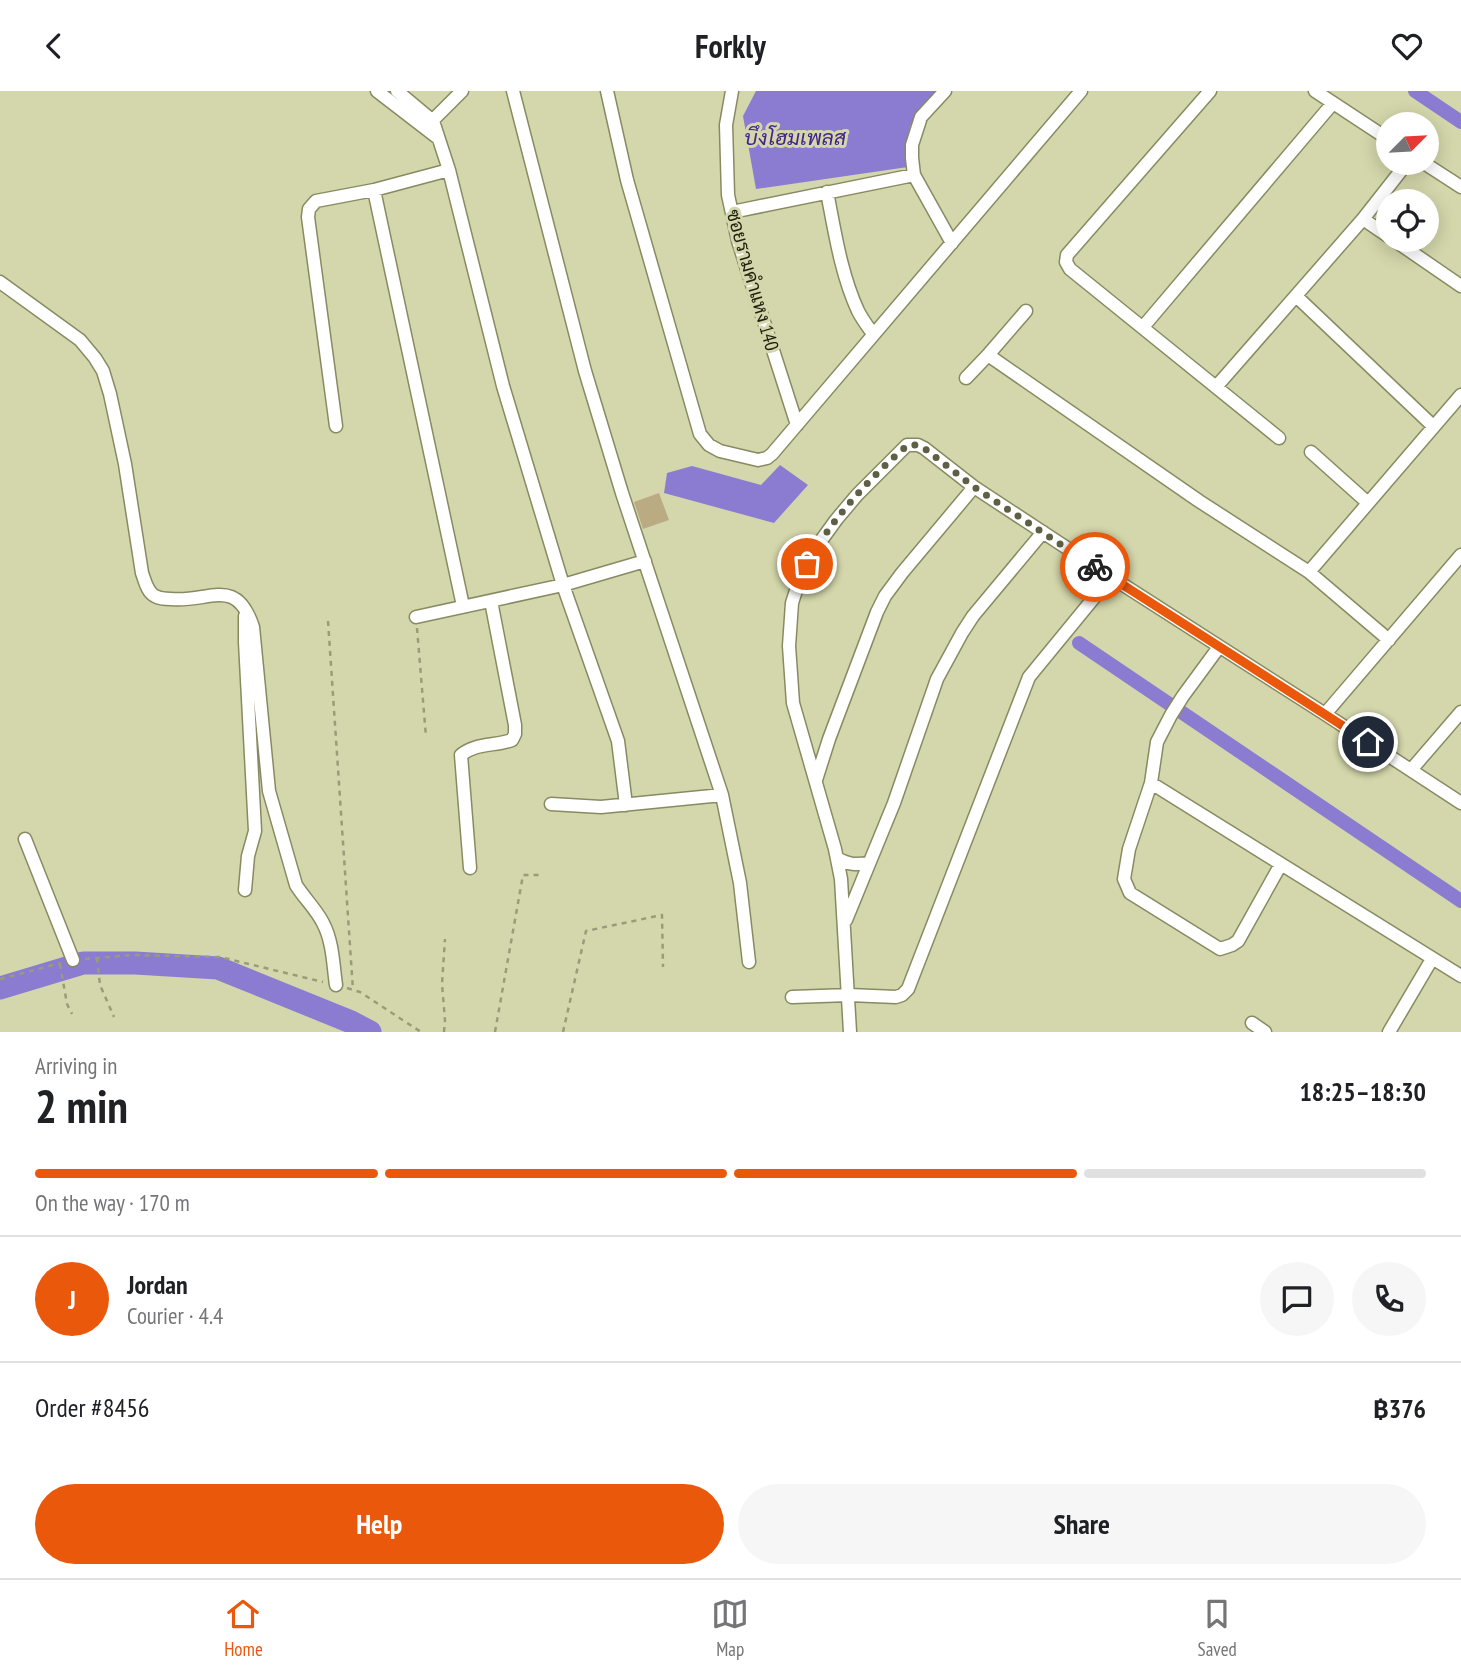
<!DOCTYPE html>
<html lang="en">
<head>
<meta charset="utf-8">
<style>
  body { margin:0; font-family:"PT Sans Narrow",Sarabun,sans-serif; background:#f6f6f6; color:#202124; height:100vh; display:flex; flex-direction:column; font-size:26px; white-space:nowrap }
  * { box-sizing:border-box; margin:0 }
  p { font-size:23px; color:#757577 }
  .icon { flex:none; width:38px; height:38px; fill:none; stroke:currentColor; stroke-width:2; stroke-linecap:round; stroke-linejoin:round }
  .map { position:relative; height:941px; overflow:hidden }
  .side { display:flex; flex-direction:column; background:#fff; flex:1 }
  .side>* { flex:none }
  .needle { width:46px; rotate:66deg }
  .buttons { position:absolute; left:1376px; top:21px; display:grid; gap:14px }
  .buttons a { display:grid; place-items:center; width:63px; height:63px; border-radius:50%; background:#fff; box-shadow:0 4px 18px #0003; font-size:35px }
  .pin { position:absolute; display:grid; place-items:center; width:60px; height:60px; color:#fff; margin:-30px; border:4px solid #fff; border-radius:50%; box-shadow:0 2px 7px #0007 }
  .courier { position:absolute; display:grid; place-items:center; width:70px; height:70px; margin:-35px; border:5px solid #ea580c; border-radius:50%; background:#fff; color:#222; box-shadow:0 2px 9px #0007 }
  .overview em { font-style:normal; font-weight:600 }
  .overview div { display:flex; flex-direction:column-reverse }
  .overview { display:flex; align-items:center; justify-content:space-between; height:119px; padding:0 35px }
  h1 { font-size:46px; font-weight:600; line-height:52px }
  .bar { display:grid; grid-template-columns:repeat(4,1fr); gap:10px 7px; align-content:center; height:84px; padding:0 35px }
  .bar i { height:9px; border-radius:5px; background:#e0e0e0 }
  .bar .on { background:#ea580c }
  .bar p { grid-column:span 4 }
  .line { display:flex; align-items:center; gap:18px; padding:0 35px; border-top:2px solid #e0e0e0 }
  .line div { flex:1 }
  .round { display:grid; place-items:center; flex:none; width:74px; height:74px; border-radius:37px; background:#f6f6f6 }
  .primary-button { display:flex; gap:14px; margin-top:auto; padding:14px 35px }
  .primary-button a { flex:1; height:80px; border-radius:42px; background:#ea580c; color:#fff; font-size:28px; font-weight:600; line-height:80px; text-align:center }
  .primary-button a+a { background:#f6f6f6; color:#202124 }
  header { display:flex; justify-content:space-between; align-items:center; height:91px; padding:0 35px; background:#fff; font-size:32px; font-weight:600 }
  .tab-bar { display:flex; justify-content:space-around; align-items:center; height:98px; border-top:2px solid #e0e0e0; background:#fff; font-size:19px; color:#757577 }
  .tab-bar a { display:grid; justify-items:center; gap:4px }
  .tab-bar .on { color:#ea580c }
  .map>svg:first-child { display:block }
  .water { fill:#8b7cd2 }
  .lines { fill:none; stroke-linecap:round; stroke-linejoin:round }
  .canal { stroke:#8b7cd2; stroke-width:14 }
  .river { stroke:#8b7cd2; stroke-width:23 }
  .building { fill:#baab82 }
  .minor-casing { stroke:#888a61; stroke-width:15 }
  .path { stroke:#999c79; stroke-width:2.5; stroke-dasharray:5 5; stroke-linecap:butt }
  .minor { stroke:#fff; stroke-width:12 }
  .done { stroke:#5e5f45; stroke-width:7; stroke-dasharray:0 12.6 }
  .route { stroke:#ea580c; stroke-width:9 }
  .labels { text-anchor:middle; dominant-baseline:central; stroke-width:6; stroke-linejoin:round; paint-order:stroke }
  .street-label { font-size:19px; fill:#1e1f0e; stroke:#d4d7ab }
  .water-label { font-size:21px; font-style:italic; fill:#432489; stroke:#d4d7ab }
</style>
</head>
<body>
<header><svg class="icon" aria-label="back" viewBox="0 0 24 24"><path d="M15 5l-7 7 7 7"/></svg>Forkly<svg class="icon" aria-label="heart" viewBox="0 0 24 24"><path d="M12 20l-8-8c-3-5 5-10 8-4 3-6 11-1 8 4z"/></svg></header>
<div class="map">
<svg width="1461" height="941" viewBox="0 0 1461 941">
  <rect width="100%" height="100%" fill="#d4d7ab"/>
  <!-- water -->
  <path class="water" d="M756,0H937L910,35L908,76L756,98L743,25Z
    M780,374L808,394L774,432L664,402L667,382L692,375L761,394Z"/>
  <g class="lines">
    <!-- canal -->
    <path class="canal" d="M1415,0L1461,31
      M1079,552L1461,810"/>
    <!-- river -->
    <path class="river" d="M0,897L83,872H135L218,877L351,931L370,941"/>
  </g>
  <!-- building -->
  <path class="building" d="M659,402L669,429L643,438L634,411Z"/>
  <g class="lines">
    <defs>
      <path id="minor" d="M377,0L438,47
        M397,0L433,30L449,79L503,295L563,494L618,650L626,714
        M513,0L585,280L622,402L722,704L740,792L749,871
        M607,0L627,89L700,343L709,354L720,360L758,369L767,367L772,363L1081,0
        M732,0L726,34L728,104L738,150L797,334
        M945,0L921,26L912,54V67L914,84L952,152
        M1210,0L1067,164L1066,171L1070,178L1279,347
        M1315,0L1388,48
        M427,35L462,0
        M1424,72L1461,96
        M374,99L463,515
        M827,101C835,142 841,183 858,220C862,228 868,236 873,243
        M732,121L914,84
        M1363,128L1388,145
        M1394,149L1461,195
        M0,191L80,249L95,267L103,280L110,303L125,373L142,482C145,490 147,501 155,505C160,508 167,508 171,508C209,512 236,484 253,536L269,700L296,794C304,807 316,818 323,832C333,851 333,873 336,894
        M1296,205L1433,335
        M1143,236L1333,12
        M988,264L1026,220
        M966,287L988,264L1199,410L1309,481L1389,549
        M1216,296L1363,128L1407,72
        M336,335L308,126L309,118L316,110L374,99L449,79
        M1311,361L1368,412
        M1309,481L1461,304
        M245,525V551L255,740L248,765L245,799
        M416,526L563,494L645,470
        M1219,556L1183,605L1171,624L1157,651L1151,692L1129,758L1124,788L1130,802L1220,858L1232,854L1238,850L1281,773
        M1325,623L1461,464
        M1411,679L1461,621
        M816,689L829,648L877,521L885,505L902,482L974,396
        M1151,692L1461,885
        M551,713L601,716L722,704
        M25,748L73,869
        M837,767C849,774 856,774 869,772
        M470,777L461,664C475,652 495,655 512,649L515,643V634L491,510
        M846,829L894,712L937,588L962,542L973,525L1043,441
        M792,906L849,904L896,906L902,904L908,898L1029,586L1111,486
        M1252,932L1265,941
        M850,941L841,788L835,758L793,612L789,555L792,512L800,487L815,458L836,429L857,404L907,354H918L924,357L974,396L1111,486L1325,623L1461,712
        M1389,941L1432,868"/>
    </defs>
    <!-- minor casing -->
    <use href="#minor" class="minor-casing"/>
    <!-- path -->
    <path class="path" d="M328,530L353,899
      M417,537L426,646
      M97,867L100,894L114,926
      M85,868L132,864L220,866L323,891
      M60,873L67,913L72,923
      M0,888L61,872
      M347,897L360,901L421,941
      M444,941L445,929L442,893L445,848
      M495,941L523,784H543
      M563,941L586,840L662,824L663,876"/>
    <!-- minor -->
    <use href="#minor" class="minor"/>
  </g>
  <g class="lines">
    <!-- done -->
    <path class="done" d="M807,473C829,431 872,384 908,354H918L924,357L974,396L1095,476"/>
    <!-- route -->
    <path class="route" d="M1095,476L1368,651"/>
  </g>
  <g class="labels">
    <!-- street labels -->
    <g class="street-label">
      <text transform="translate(753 189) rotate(74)">ซอยรามคำแหง 140</text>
    </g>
    <!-- water labels -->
    <g class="water-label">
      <text x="795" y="46">บึงโฮมเพลส</text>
    </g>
  </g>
</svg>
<div class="buttons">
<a><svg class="needle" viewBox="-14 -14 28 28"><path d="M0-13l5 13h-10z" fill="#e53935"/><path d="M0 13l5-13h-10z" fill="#757577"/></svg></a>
<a><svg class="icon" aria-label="locate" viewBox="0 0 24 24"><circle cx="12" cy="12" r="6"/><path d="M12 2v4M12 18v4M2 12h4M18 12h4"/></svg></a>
</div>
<div class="pin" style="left:807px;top:473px;background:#ea580c"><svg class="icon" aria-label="bag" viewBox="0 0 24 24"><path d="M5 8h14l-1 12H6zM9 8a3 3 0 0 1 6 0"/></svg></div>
<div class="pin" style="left:1368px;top:651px;background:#1f2937"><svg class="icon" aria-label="home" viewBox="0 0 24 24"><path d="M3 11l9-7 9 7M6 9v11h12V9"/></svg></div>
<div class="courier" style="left:1095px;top:476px"><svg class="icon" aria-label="bike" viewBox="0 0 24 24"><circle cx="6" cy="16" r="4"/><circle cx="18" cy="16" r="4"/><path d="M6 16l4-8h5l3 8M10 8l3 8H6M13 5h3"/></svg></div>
</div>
<section class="side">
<div class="overview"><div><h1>2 min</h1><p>Arriving in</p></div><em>18:25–18:30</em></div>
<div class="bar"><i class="on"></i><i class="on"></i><i class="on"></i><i></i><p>On the way · 170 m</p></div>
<div class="line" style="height:126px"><b class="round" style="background:#ea580c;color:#fff">J</b><div><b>Jordan</b><p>Courier · 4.4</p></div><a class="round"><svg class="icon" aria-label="chat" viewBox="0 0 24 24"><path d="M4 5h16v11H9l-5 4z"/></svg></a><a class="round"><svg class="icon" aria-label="phone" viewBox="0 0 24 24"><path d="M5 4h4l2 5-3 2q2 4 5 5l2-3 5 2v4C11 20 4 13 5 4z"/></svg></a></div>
<div class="line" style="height:91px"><div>Order #8456</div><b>฿376</b></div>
<div class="primary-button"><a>Help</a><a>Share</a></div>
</section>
<nav class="tab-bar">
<a class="on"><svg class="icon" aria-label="home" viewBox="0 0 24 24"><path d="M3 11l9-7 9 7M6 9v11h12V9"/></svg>Home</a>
<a><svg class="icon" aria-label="map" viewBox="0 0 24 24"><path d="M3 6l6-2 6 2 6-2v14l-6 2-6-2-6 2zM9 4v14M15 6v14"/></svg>Map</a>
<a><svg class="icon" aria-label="saved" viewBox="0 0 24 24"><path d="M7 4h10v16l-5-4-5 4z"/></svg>Saved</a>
</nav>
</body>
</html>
